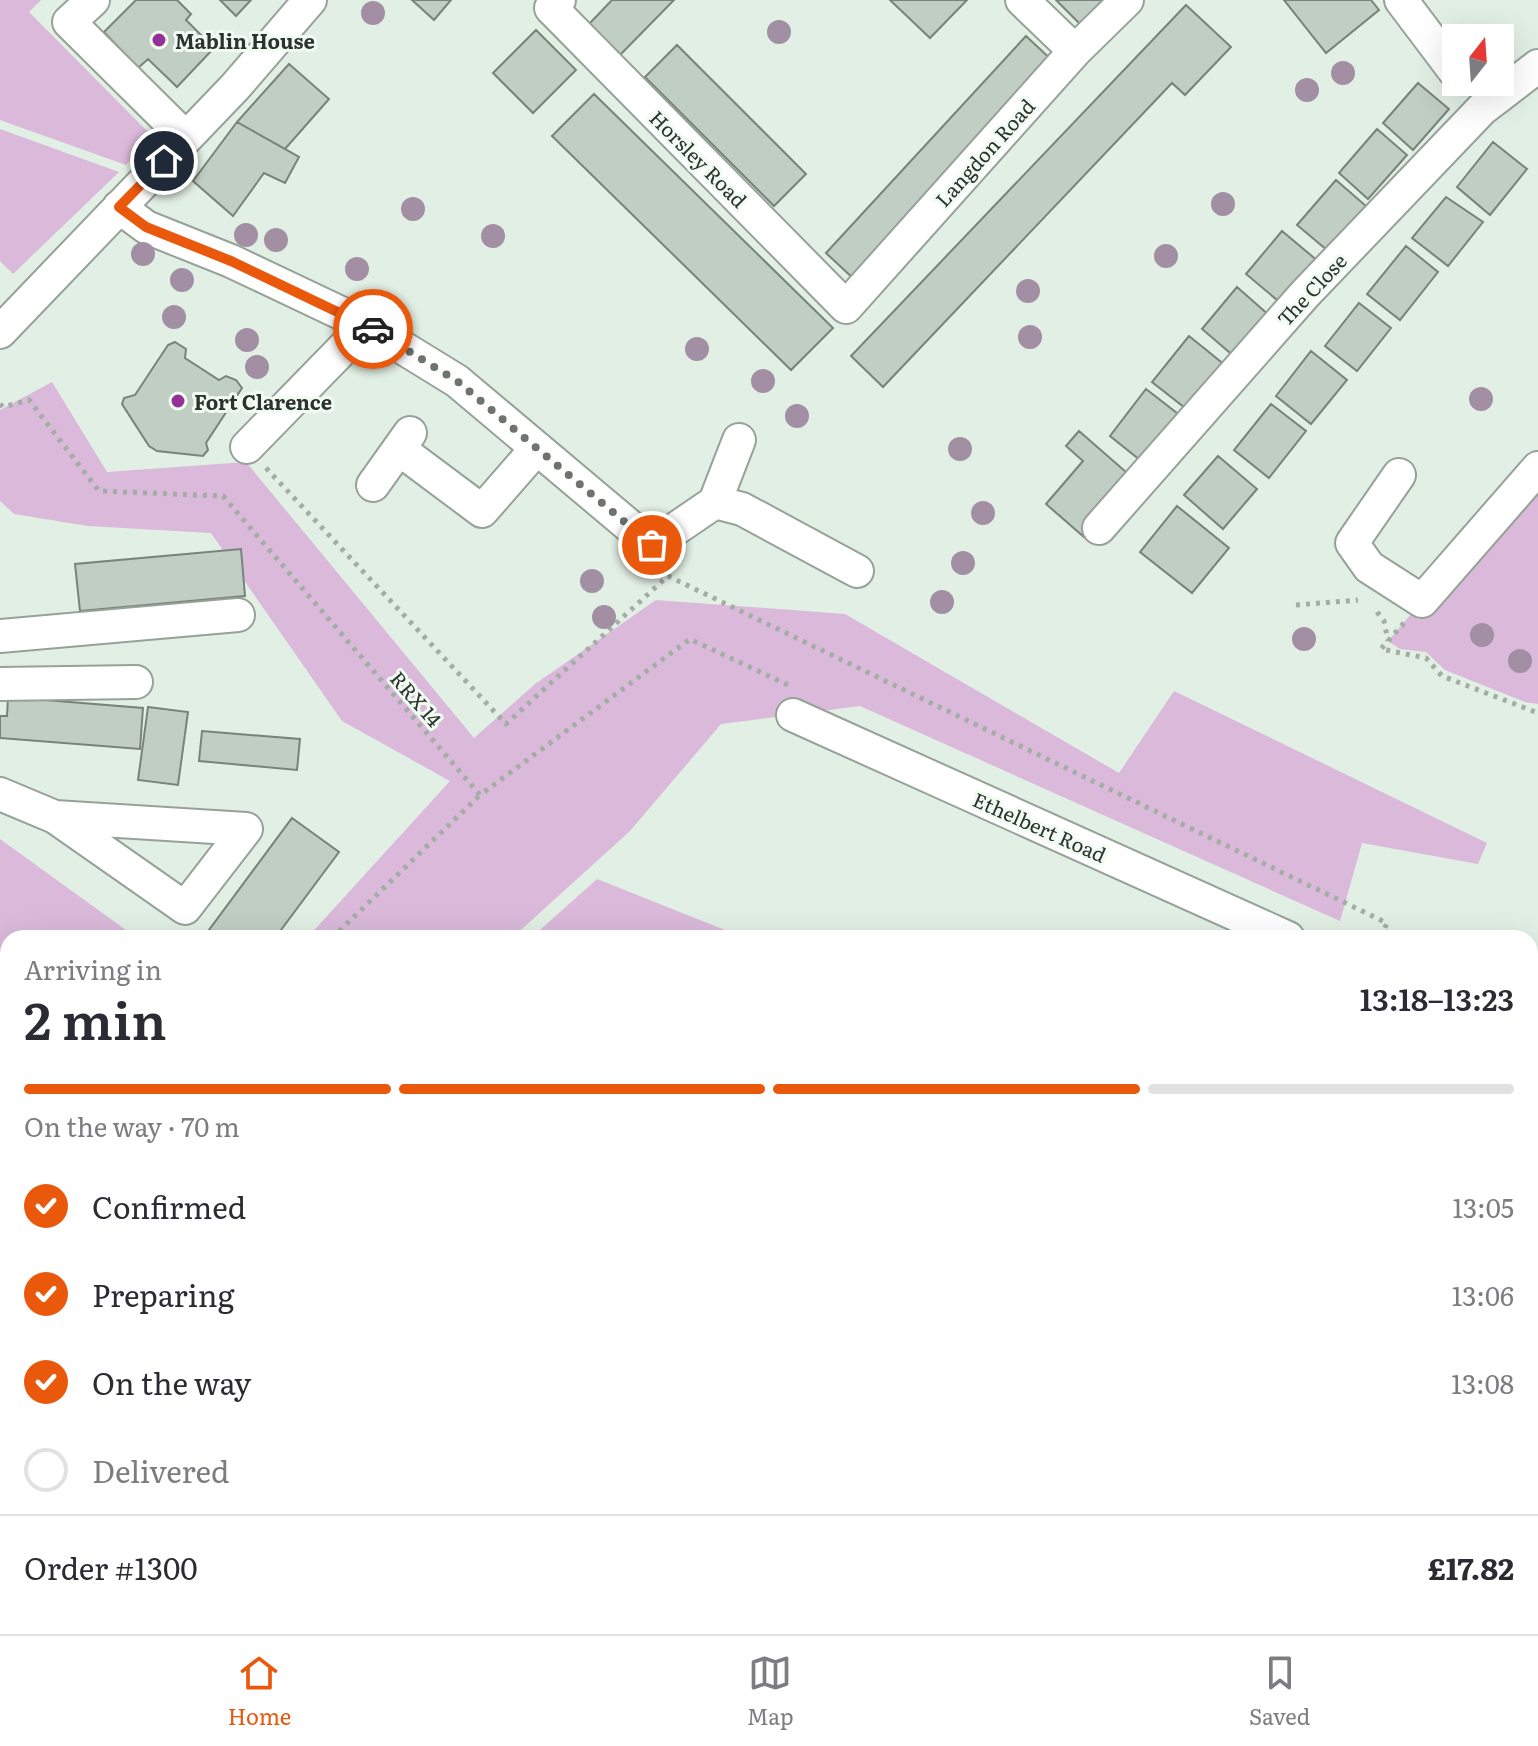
<!DOCTYPE html>
<html lang="en">
<head>
<meta charset="utf-8">
<style>
  body { margin:0; font-family:Literata,serif; background:#f2f2f3; color:#2b2b33; height:100vh; display:flex; flex-direction:column; font-size:30px; white-space:nowrap }
  * { box-sizing:border-box; margin:0 }
  p { font-size:26px; color:#7c7c81 }
  .icon { flex:none; width:44px; height:44px; fill:none; stroke:currentColor; stroke-width:2; stroke-linecap:round; stroke-linejoin:round }
  .map { position:relative; flex:1; overflow:hidden }
  .details { position:absolute; left:0px; top:930px; width:1538px; height:704px; display:flex; flex-direction:column; background:#fff; border-radius:24px 24px 0 0; box-shadow:0 8px 32px #0002 }
  .details>* { flex:none }
  .needle { width:52px; rotate:17deg }
  .controls { position:absolute; left:1442px; top:24px; display:grid; gap:16px }
  .controls a { display:grid; place-items:center; width:72px; height:72px; border-radius:0px; background:#fff; box-shadow:0 8px 32px #0002; font-size:40px }
  .pin { position:absolute; display:grid; place-items:center; width:68px; height:68px; color:#fff; margin:-34px; border:4px solid #fff; border-radius:50%; box-shadow:0 2px 8px #0007 }
  .courier { position:absolute; display:grid; place-items:center; width:80px; height:80px; margin:-40px; border:6px solid #ea580c; border-radius:50%; background:#fff; color:#222; box-shadow:0 2px 10px #0007 }
  .head em { font-style:normal; font-weight:600 }
  .head div { display:flex; flex-direction:column-reverse }
  .head { display:flex; align-items:center; justify-content:space-between; height:136px; padding:0 24px }
  h1 { font-size:52px; font-weight:600; line-height:60px }
  .bar { display:grid; grid-template-columns:repeat(4,1fr); gap:12px 8px; align-content:center; height:96px; padding:0 24px }
  .bar i { height:10px; border-radius:6px; background:#e1e1e2 }
  .bar .selected { background:#ea580c }
  .bar p { grid-column:span 4 }
  .line { display:flex; align-items:center; gap:20px; padding:0 24px; border-top:2px solid #e1e1e2 }
  .line div { flex:1 }
  ol { padding:0 24px; list-style:none }
  li { display:flex; align-items:center; gap:24px; height:88px }
  li p { margin-inline-start:auto }
  li .icon { padding:8px; border-radius:50%; background:#ea580c; color:#fff; stroke-width:4 }
  li:last-child { color:#7c7c81 }
  li i { width:44px; height:44px; border:4px solid #e1e1e2; border-radius:50% }
  .menu { display:flex; justify-content:space-around; align-items:center; height:112px; border-top:2px solid #e1e1e2; background:#fff; font-size:22px; color:#7c7c81 }
  .menu a { display:grid; justify-items:center; gap:4px }
  .menu .selected { color:#ea580c }
  .map>svg:first-child { display:block }
  .green { fill:#dab9da }
  .building { fill:#c1cec3; stroke:#788379; stroke-width:2 }
  .lines { fill:none; stroke-linecap:round; stroke-linejoin:round }
  .minor-casing { stroke:#96a298; stroke-width:36 }
  .major-casing { stroke:#cdcecd; stroke-width:44 }
  .path { stroke:#a3ada4; stroke-width:5; stroke-dasharray:4 6; stroke-linecap:butt }
  .minor { stroke:#fff; stroke-width:32 }
  .major { stroke:#fed7fe; stroke-width:40 }
  .tree { fill:#a28fa3 }
  .done { stroke:#6d746e; stroke-width:8; stroke-dasharray:0 14.4 }
  .route { stroke:#ea580c; stroke-width:10 }
  .poi-dot { fill:#943198; stroke:#f0fcf1; stroke-width:3 }
  .labels { text-anchor:middle; dominant-baseline:central; stroke-width:6; stroke-linejoin:round; paint-order:stroke }
  .poi-label { font-size:20px; font-weight:bold; fill:#2e322e; stroke:#f0fcf1; text-anchor:start }
  .street-label { font-size:20px; fill:#2e322e; stroke:#f0fcf1 }
</style>
</head>
<body>
<div class="map">
<svg width="1538" height="1634" viewBox="0 0 1538 1634">
  <rect width="100%" height="100%" fill="#e2efe4"/>
  <!-- green -->
  <path class="green" d="M0,0H41L29,12L152,136L126,165L0,120Z
    M0,129L119,172L13,274L0,261Z
    M52,382L107,472L246,462L474,738L535,684L656,600L845,614L1119,773L1174,691L1487,843L1478,864L1362,843L1340,921L860,706L721,724L630,831L512,938H307L450,781L342,721L211,533L88,526L14,514L0,501V410Z
    M1538,489V704L1525,702L1445,670L1426,652L1400,649L1388,641L1412,613L1433,614Z
    M0,839L137,938H8V1200L0,1194Z
    M597,879L745,938H531Z
    M8,1233V1545L0,1554V1240Z
    M20,1626H475L468,1634H31Z"/>
  <!-- building -->
  <path class="building" d="M136,0H177L191,14L186,20L214,48L177,87L148,59L138,68L104,32Z
    M220,0H251L236,16Z
    M412,0H451L434,20Z
    M612,0H674L620,55L589,24Z
    M890,0H967L930,38Z
    M1056,0H1116L1086,30Z
    M1284,0H1371L1379,10L1326,53Z
    M1186,5L1231,47L1185,95L1172,83L883,387L851,356Z
    M536,30L576,70L533,113L493,73Z
    M1026,36L1056,64L856,281L826,253Z
    M677,45L806,174L774,206L645,77Z
    M289,64L329,99L285,149L237,122Z
    M1418,83L1449,109L1413,150L1383,123Z
    M594,94L833,328L791,370L552,136Z
    M237,122L299,157L285,183L264,173L233,216L193,181Z
    M1377,129L1407,155L1368,199L1339,173Z
    M1493,142L1527,169L1490,215L1457,187Z
    M1336,180L1366,206L1327,250L1297,225Z
    M1446,197L1483,222L1448,266L1412,238Z
    M1282,231L1319,262L1283,305L1246,274Z
    M1406,246L1438,272L1400,320L1367,294Z
    M1237,287L1271,317L1236,358L1202,329Z
    M1359,303L1391,328L1357,371L1325,346Z
    M1189,336L1226,366L1189,411L1152,382Z
    M175,342L186,349L185,358L219,380L226,376L236,380L242,388L206,443L208,450L203,456L157,451L149,446L122,404L124,398L135,395L168,345Z
    M1311,351L1347,380L1311,424L1276,396Z
    M1146,389L1182,417L1145,464L1110,436Z
    M1271,404L1306,431L1269,478L1234,450Z
    M1079,431L1134,479L1084,537L1046,504L1083,461L1066,446Z
    M1218,456L1257,489L1223,529L1184,495Z
    M1177,506L1229,548L1192,593L1140,552Z
    M241,549L245,596L80,611L75,564Z
    M8,697L143,708L140,749L0,738V716H7Z
    M148,707L188,712L178,785L138,780Z
    M202,731L300,739L297,770L199,761Z
    M292,818L339,852L275,938H203Z
    M1262,1626H1360L1358,1634H1260Z"/>
  <g class="lines">
    <defs>
      <path id="minor" d="M93,0L69,22L186,138
        M559,0L551,8L846,307L1075,51L1127,0
        M1022,0L1075,51
        M1401,0L1456,73
        M119,207L146,227L231,261L366,325L457,381L652,545L715,502L739,440
        M0,332L235,87L310,0
        M247,447L366,325
        M399,449L482,511L537,448
        M1399,475L1352,543L1369,567L1422,601L1538,468
        M373,485L410,433
        M715,502L742,509L857,571
        M1099,528L1305,294L1482,109L1538,66
        M0,636L238,615
        M0,684L136,682
        M793,715L1288,938
        M0,794L55,817L185,908L246,829L55,817
        M1530,1466L1538,1468
        M610,1626L617,1634
        M977,1626L984,1634
        M1087,1634L1089,1626
        M1384,1634L1386,1626"/>
      <path id="major" d="M1530,1035L1538,982
        M1444,1634L1447,1626"/>
    </defs>
    <!-- minor casing -->
    <use href="#minor" class="minor-casing"/>
    <!-- major casing -->
    <use href="#major" class="major-casing"/>
    <!-- path -->
    <path class="path" d="M0,404L3,407L29,400L99,491L223,496L480,795L690,639L788,685
      M266,468L506,724L668,576L1387,923L1380,938
      M1296,605L1358,600
      M1377,612L1384,621L1388,641
      M1404,623L1381,649L1426,658L1442,676L1538,713
      M332,938L480,795
      M0,991L8,997
      M0,1150L8,1156
      M0,1221L8,1226
      M0,1260L8,1257
      M0,1535L8,1523
      M0,1632L2,1634
      M473,1634L480,1626"/>
    <!-- minor -->
    <use href="#minor" class="minor"/>
    <!-- major -->
    <use href="#major" class="major"/>
  </g>
  <!-- trees -->
  <g class="tree">
    <circle cx="373" cy="13" r="12"/>
    <circle cx="779" cy="32" r="12"/>
    <circle cx="1343" cy="73" r="12"/>
    <circle cx="1307" cy="90" r="12"/>
    <circle cx="1223" cy="204" r="12"/>
    <circle cx="413" cy="209" r="12"/>
    <circle cx="246" cy="235" r="12"/>
    <circle cx="493" cy="236" r="12"/>
    <circle cx="276" cy="240" r="12"/>
    <circle cx="143" cy="254" r="12"/>
    <circle cx="1166" cy="256" r="12"/>
    <circle cx="357" cy="269" r="12"/>
    <circle cx="182" cy="280" r="12"/>
    <circle cx="1028" cy="291" r="12"/>
    <circle cx="174" cy="317" r="12"/>
    <circle cx="1030" cy="337" r="12"/>
    <circle cx="247" cy="340" r="12"/>
    <circle cx="697" cy="349" r="12"/>
    <circle cx="257" cy="367" r="12"/>
    <circle cx="763" cy="381" r="12"/>
    <circle cx="1481" cy="399" r="12"/>
    <circle cx="797" cy="416" r="12"/>
    <circle cx="960" cy="449" r="12"/>
    <circle cx="983" cy="513" r="12"/>
    <circle cx="963" cy="563" r="12"/>
    <circle cx="592" cy="581" r="12"/>
    <circle cx="942" cy="602" r="12"/>
    <circle cx="604" cy="617" r="12"/>
    <circle cx="1482" cy="635" r="12"/>
    <circle cx="1304" cy="639" r="12"/>
    <circle cx="1520" cy="661" r="12"/>
  </g>
  <g class="lines">
    <!-- done -->
    <path class="done" d="M373,329L457,381L652,545"/>
    <!-- route -->
    <path class="route" d="M164,161L119,207L146,227L231,261L373,329"/>
  </g>
  <!-- markers -->
  <g class="poi-dot">
    <circle cx="159" cy="40" r="8"/>
    <circle cx="178" cy="401" r="8"/>
  </g>
  <g class="labels">
    <!-- poi labels -->
    <g class="poi-label">
      <text x="175" y="40">Mablin House</text>
      <text x="194" y="401">Fort Clarence</text>
    </g>
    <!-- street labels -->
    <g class="street-label">
      <text transform="translate(984 152) rotate(-48)">Langdon Road</text>
      <text transform="translate(699 158) rotate(45)">Horsley Road</text>
      <text transform="translate(1311 289) rotate(-47)">The Close</text>
      <text transform="translate(417 698) rotate(49)">RRX 14</text>
      <text transform="translate(1040 826) rotate(24)">Ethelbert Road</text>
    </g>
  </g>
</svg>
<div class="controls">
<a><svg class="needle" viewBox="-14 -14 28 28"><path d="M0-13l5 13h-10z" fill="#e53935"/><path d="M0 13l5-13h-10z" fill="#7c7c81"/></svg></a>
</div>
<div class="pin" style="left:652px;top:545px;background:#ea580c"><svg class="icon" aria-label="bag" viewBox="0 0 24 24"><path d="M5 8h14l-1 12H6zM9 8a3 3 0 0 1 6 0"/></svg></div>
<div class="pin" style="left:164px;top:161px;background:#1f2937"><svg class="icon" aria-label="home" viewBox="0 0 24 24"><path d="M3 11l9-7 9 7M6 9v11h12V9"/></svg></div>
<div class="courier" style="left:373px;top:329px"><svg class="icon" aria-label="car" viewBox="0 0 24 24"><path d="M5 17H2v-5l4-1 3-4h7l3 4 3 1v5h-3M9 17h6M6 11h13"/><circle cx="7" cy="17" r="2"/><circle cx="17" cy="17" r="2"/></svg></div>
<section class="details">
<div class="head"><div><h1>2 min</h1><p>Arriving in</p></div><em>13:18–13:23</em></div>
<div class="bar"><i class="selected"></i><i class="selected"></i><i class="selected"></i><i></i><p>On the way · 70 m</p></div>
<ol>
<li><svg class="icon" aria-label="check" viewBox="0 0 24 24"><path d="M5 12l5 5 9-10"/></svg>Confirmed<p>13:05</p></li>
<li><svg class="icon" aria-label="check" viewBox="0 0 24 24"><path d="M5 12l5 5 9-10"/></svg>Preparing<p>13:06</p></li>
<li><svg class="icon" aria-label="check" viewBox="0 0 24 24"><path d="M5 12l5 5 9-10"/></svg>On the way<p>13:08</p></li>
<li><i></i>Delivered</li>
</ol>
<div class="line" style="height:104px"><div>Order #1300</div><b>£17.82</b></div>
</section>
</div>
<nav class="menu">
<a class="selected"><svg class="icon" aria-label="home" viewBox="0 0 24 24"><path d="M3 11l9-7 9 7M6 9v11h12V9"/></svg>Home</a>
<a><svg class="icon" aria-label="map" viewBox="0 0 24 24"><path d="M3 6l6-2 6 2 6-2v14l-6 2-6-2-6 2zM9 4v14M15 6v14"/></svg>Map</a>
<a><svg class="icon" aria-label="saved" viewBox="0 0 24 24"><path d="M7 4h10v16l-5-4-5 4z"/></svg>Saved</a>
</nav>
</body>
</html>
